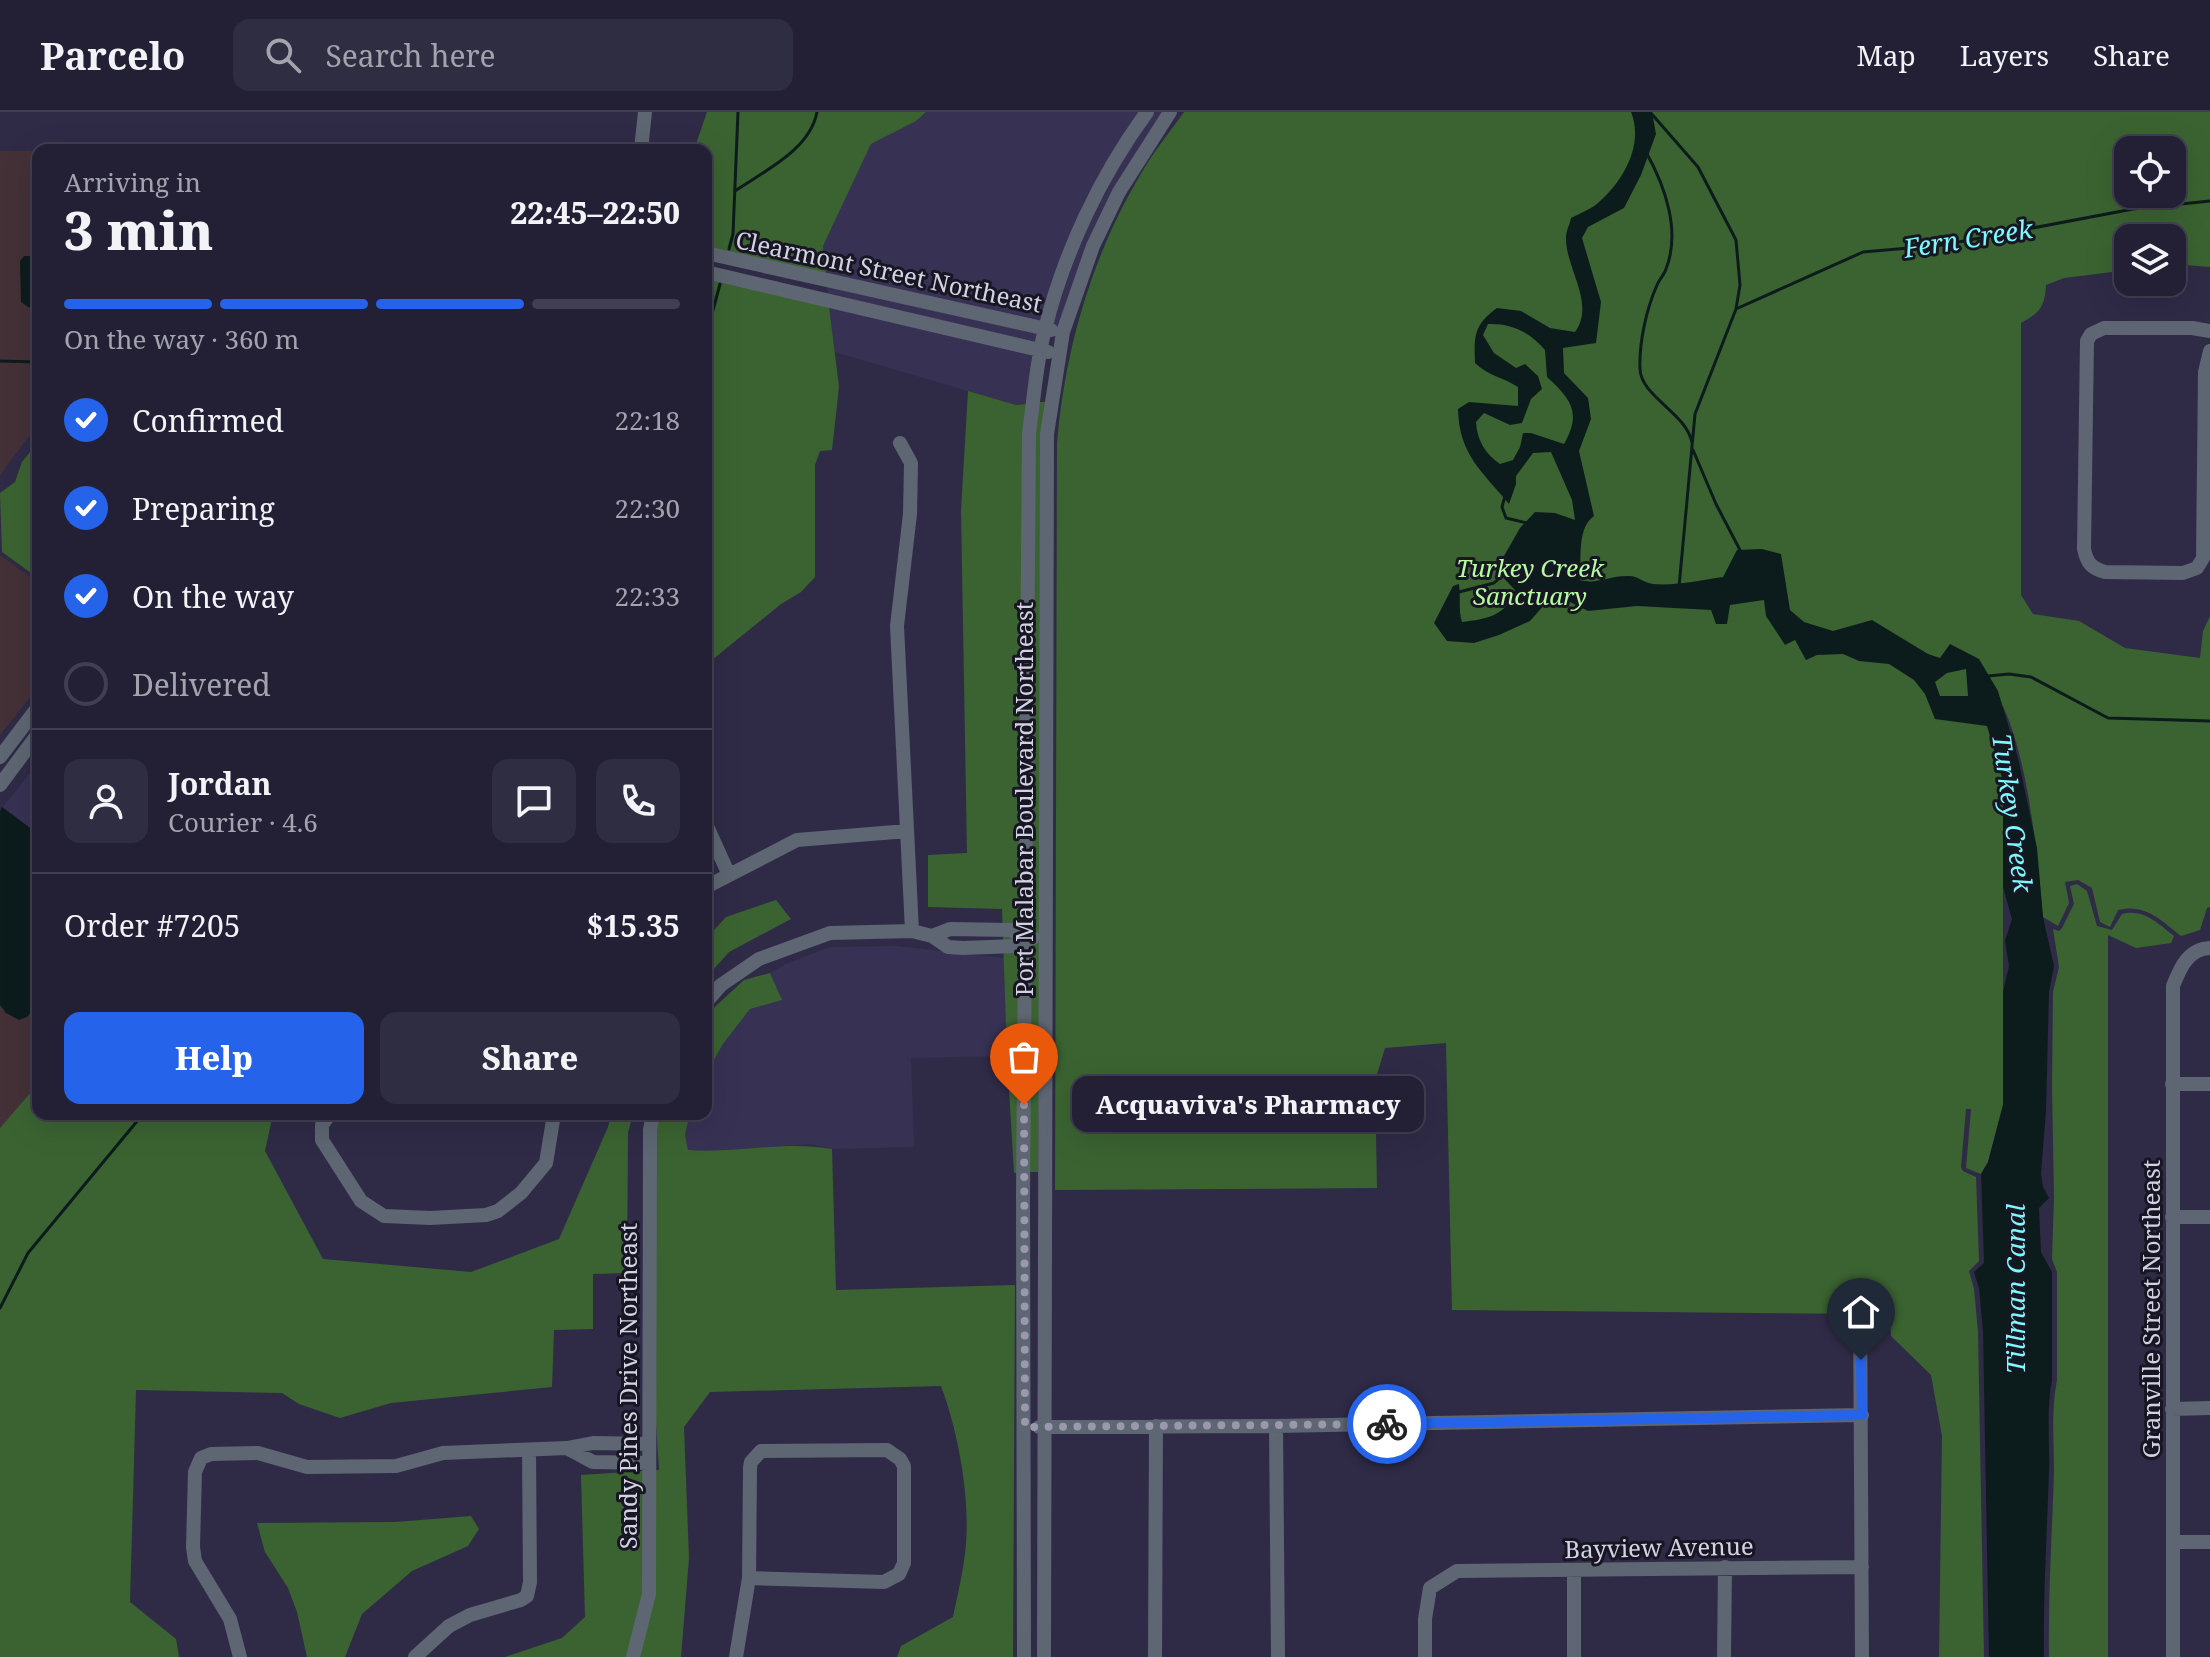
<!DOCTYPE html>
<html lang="en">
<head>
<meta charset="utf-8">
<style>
  body { margin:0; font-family:"Noto Serif",serif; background:#2f2d41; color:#f1f3f6; height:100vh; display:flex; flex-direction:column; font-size:30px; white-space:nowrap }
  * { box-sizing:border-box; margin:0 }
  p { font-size:26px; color:#a3a3ad }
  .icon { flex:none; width:44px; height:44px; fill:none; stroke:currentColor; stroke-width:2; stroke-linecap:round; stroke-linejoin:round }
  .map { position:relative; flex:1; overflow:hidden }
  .drawer { position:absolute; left:32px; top:32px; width:680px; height:976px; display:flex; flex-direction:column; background:#232035; border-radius:16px; box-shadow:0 8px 32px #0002,0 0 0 2px #403e50 }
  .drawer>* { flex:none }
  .tools { position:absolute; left:2114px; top:24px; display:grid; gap:16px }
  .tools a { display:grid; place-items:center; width:72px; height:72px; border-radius:16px; background:#232035; box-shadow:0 8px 32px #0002,0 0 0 2px #403e50; font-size:40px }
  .pin { position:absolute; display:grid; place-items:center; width:68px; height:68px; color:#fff; margin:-82px -34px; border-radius:50% 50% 50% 0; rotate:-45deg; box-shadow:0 0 8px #0007 }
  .pin .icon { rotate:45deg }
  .courier { position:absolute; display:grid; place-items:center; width:80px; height:80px; margin:-40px; border:6px solid #2563eb; border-radius:50%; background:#fff; color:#222; box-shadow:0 2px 10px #0007 }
  .bubble { position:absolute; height:56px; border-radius:16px; background:#232035; box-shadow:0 8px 32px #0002,0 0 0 2px #403e50; font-size:26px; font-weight:800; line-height:56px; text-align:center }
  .overview em { font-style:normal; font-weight:800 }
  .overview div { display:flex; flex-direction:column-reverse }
  .overview { display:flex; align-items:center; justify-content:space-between; height:136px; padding:0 32px }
  h1 { font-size:52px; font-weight:800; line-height:60px }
  .bar { display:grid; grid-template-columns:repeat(4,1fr); gap:12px 8px; align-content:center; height:96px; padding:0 32px }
  .bar i { height:10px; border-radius:6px; background:#403e50 }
  .bar .on { background:#2563eb }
  .bar p { grid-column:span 4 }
  .line { display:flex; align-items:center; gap:20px; padding:0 32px; border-top:2px solid #403e50 }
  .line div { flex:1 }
  .round { display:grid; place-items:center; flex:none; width:84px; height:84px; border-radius:16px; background:#2f2d41 }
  ol { padding:0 32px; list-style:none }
  li { display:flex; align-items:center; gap:24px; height:88px }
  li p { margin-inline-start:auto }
  li .icon { padding:8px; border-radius:50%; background:#2563eb; color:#fff; stroke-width:4 }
  li:last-child { color:#a3a3ad }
  li i { width:44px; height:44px; border:4px solid #403e50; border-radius:50% }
  .button { display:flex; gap:16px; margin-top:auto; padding:16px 32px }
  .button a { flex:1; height:92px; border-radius:16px; background:#2563eb; color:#fff; font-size:32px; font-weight:800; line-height:92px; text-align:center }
  .button a+a { background:#2f2d41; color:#f1f3f6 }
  header { display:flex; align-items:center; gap:48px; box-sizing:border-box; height:112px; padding:0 40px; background:#232035; border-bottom:2px solid #403e50 }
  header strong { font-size:38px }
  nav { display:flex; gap:44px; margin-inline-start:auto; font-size:28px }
  .search { width:560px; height:72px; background:#2f2d41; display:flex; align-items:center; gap:20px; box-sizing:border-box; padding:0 28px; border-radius:16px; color:#a3a3ad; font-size:30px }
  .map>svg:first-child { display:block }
  .built { fill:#373254 }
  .industrial { fill:#443138 }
  .green { fill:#3b6331; fill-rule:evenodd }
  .water { fill:#0c1c1d; fill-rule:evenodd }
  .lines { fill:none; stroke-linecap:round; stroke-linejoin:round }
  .stream { stroke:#0c1c1d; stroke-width:3 }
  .minor { stroke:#5d6672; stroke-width:14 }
  .done { stroke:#9a98ad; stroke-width:8; stroke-dasharray:0 14.4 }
  .route { stroke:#2563eb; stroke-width:10 }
  .labels { text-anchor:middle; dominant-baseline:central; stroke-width:6; stroke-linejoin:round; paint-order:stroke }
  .street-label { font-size:24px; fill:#d3d2e4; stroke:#171622 }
  .park-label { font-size:24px; font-style:italic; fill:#b4fba1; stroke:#171622 }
  .water-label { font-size:26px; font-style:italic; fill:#7df8fd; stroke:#171622 }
</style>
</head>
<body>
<header>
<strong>Parcelo</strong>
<div class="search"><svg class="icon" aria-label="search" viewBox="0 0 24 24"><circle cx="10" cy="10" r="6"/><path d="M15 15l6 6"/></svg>Search here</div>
<nav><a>Map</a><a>Layers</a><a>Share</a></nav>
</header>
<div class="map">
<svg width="2210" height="1545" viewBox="0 0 2210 1545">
  <rect width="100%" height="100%" fill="#2f2b47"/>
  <!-- built -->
  <path class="built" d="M926,0H1140L1041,210L826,163L823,134L871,32L916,9Z
    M1153,0H1163L1113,78L1059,214L1052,213L1081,128L1135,25Z
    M827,173L1038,220L1036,232L828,183Z
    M829,194L1034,242L1027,292L1016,293L835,240Z
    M38,651V722L3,695Z
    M896,834L1004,846L1007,944L911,946L914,1035L832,1037L809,1032L712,1040L688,1038L685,1023L690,1002H706V962L723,932L750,897L782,888L770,861L786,852L830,835Z"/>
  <!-- industrial -->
  <path class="industrial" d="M0,39H38V312L0,363Z
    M0,443L38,471V575L0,623Z
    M38,891V972L0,1016V893L6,901L27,905Z"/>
  <!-- green -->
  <path class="green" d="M707,0H926L916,9L871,32L823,134L826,163L706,136V38H694Z
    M1184,0H2210V155L2172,152V126H2128V158L2064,166L2046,173C2045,194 2040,201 2021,211V483L2033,502L2079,509L2125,536L2200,546L2203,519L2210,504V795L2207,796L2200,818L2181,824C2161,808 2145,791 2118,798L2110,815L2100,810L2092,776L2078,768L2065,770L2069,791L2058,814L2043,805C2037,741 2029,652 2003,594V993L1988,1050L1981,1062L1966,1056L1971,997H1966L1961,1055L1963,1059L1976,1065L1979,1149L1969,1159L1974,1177L1978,1220L1984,1545H1939L1942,1324L1931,1263L1891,1224L1889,1197L1866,1202L1452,1198L1446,931L1385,936L1375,969L1377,1076L1055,1078L1057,331C1065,236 1092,143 1142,60C1154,39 1170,20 1184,0ZM2128,38H2172V82H2128Z
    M706,165L829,194L839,275L832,338L820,339L815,353V465L801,480L781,492L712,548L706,549Z
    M968,279L1016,293L1027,292L1018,1061H1014L1007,944L1002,797L928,795V743L967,741L961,398Z
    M1039,290H1045L1038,1060H1029L1035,322Z
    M38,330V466L2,440L0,381L15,370L22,350Z
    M2077,772L2087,779L2097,814L2112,818L2122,802C2143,796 2158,811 2174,824L2171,831L2136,836L2108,823V1545H2049C2048,1483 2052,1422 2054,1360C2054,1329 2051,1298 2057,1268V1160L2052,1147L2054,1086L2052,976L2053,880L2059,855L2053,817L2059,819L2062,816L2074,792L2070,774Z
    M776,788L791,807L729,840L706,866V827L726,805Z
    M770,861L782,888L750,897L723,932L706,962V903L744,868Z
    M38,972V1002H273L265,1039L323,1147L471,1160L559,1127L608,1015L611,1002H633L628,1021L627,1161L593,1162V1217L554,1218L552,1275L391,1291L340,1306L299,1292L282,1281L136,1278L130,1490L176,1527L179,1545H0V1016Z
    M656,1002H690L685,1023L688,1038C736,1042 784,1028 832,1037L836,1178L1015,1173L1013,1545H897L901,1534L953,1505C958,1481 964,1456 966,1432C970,1384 958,1319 941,1274L710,1280L684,1315L689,1446L681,1545H505L562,1526L585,1505L581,1363L659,1358L654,1279Z
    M471,1404L479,1417L468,1434L412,1459L362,1502L345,1545H307L297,1500L288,1476L265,1440L257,1411L395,1410Z"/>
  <!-- water -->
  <path class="water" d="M1631,0H1652L1656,22L1641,63L1624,96L1588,115L1582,126L1601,190L1596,231L1563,236L1564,261L1588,286L1591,307L1579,339L1594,404C1576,417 1582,449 1580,468C1597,473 1610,463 1629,464C1638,464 1644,471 1653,472C1676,474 1701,468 1723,465L1737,438L1762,437L1781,442L1790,498L1804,510L1833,519L1872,508L1928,542L1940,546L1950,532L1979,547L1998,579L2018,646L2037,736L2043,805L2054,854L2049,880L2046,999L2041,1062L2043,1075L2049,1086L2039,1096L2041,1140L2052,1160V1268C2046,1298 2050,1329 2049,1360C2047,1422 2043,1483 2044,1545H1989L1983,1220L1979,1176L1974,1160L1984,1151L1981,1062L1988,1050L2003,993V880L2009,854L2005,829L2012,807L2003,775V669L1987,614L1935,607L1925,582L1914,568L1889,552L1859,549L1843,542L1817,543L1806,548L1795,528L1785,533L1766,504L1764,488L1730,493L1727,512H1716L1711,498L1637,494L1588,499L1562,486L1546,491L1530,509L1499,523L1474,531L1447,529L1434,511L1453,474L1459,472C1461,485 1458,497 1462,510C1486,507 1507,504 1515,478L1496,458L1520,416L1535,400L1555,401L1575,408L1572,388L1551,340L1533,341L1516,364V372L1509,392C1482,359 1459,343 1458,297L1469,290L1518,294V275C1503,265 1488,264 1475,251C1474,223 1474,213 1497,196L1521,199L1550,216L1575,220C1596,191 1565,156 1566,125C1566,119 1570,112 1571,106C1580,101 1592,97 1599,90C1624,68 1644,32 1631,0ZM1488,212C1511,211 1530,220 1545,238L1547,265C1571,287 1582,301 1564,332L1531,321H1523L1520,335L1513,348L1500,352C1485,342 1477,328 1476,310L1484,301L1510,313L1522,311L1531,287L1542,277L1538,264L1525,252L1516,256L1494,241L1483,223ZM1966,557L1968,584H1940L1935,570L1947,561Z
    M24,144H38V196L28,195L21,190L20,149Z
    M2,695L38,722V891L27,905L19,908L6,901L0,893V699Z"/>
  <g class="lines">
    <!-- stream -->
    <path class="stream" d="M1650,0L1698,55L1736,128L1740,173L1736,197
      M1646,40C1665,74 1681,119 1666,157C1664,163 1659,168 1657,173C1646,198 1639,231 1640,257C1641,285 1687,301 1692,331
      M735,79C764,59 810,38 817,0
      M729,137L733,122L738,0
      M706,224L720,172
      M0,249L38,250
      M1693,338L1716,392L1741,440
      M1505,384L1502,395L1506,406L1527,411
      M1679,475L1695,302L1736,197L1863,140L1943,133L2133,97L2210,89
      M1459,480L1494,471L1503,463
      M1988,564L2009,562L2031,565L2108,606L2210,609
      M0,1196L28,1141L143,1002"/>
    <!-- minor -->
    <path class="minor" d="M641,38L645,0
      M706,141L1051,218
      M706,160L1048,240
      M2210,219L2192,216H2104L2091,222L2087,229L2084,437C2087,451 2091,456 2105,460L2183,461L2197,456L2203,446L2205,260L2210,239
      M900,331L911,351L910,402L897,514L912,819
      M0,645L38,595
      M0,673L38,622
      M706,712L729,763
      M706,775L797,728L907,719
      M932,824L948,835L963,836L1016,834L1026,826
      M706,890L721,873L759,847L830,821L912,819L932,824L950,817L1011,818L1026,826H1033
      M2172,972H2210
      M330,1002L322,1013V1028L361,1089L384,1104L430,1106L486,1103L498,1099L521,1081L546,1051L554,1002
      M2172,1105H2210
      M1860,1187L1862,1545
      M2172,1297L2210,1296
      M1276,1314L1278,1545
      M1039,1315L1276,1314L1862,1303
      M567,1336L593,1350L649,1351
      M2173,1430H2210
      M1574,1460V1545
      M240,1545L230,1507L195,1449L193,1435L195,1360L201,1346L211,1342L258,1341L307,1355L396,1354L443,1341L567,1336L593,1331L648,1332
      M415,1545L449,1514L470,1503L521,1488L527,1484L530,1470L529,1338
      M633,1545L649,1482L650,1018L653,1002
      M736,1545L749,1466L750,1356L751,1350L761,1339L887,1338L900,1347L904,1354V1451L899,1462L884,1470L749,1466
      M1024,1545L1023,1083L1029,321C1034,287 1036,251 1045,217C1064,141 1100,64 1147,0
      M1044,1545L1047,322L1063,220L1093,134L1119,80L1170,0
      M1155,1545L1156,1314
      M1425,1545V1507L1430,1476L1457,1459L1862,1455
      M1724,1545L1725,1455
      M2173,1545V874C2180,856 2188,837 2210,836"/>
  </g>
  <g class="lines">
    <!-- done -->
    <path class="done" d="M1024,993L1025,1315L1387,1312"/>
    <!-- route -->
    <path class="route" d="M1387,1312L1862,1303L1861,1248"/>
  </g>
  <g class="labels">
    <!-- street labels -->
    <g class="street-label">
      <text transform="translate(889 159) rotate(12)">Clearmont Street Northeast</text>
      <text transform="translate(1023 687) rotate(-90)">Port Malabar Boulevard Northeast</text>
      <text transform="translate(2150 1197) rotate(-90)">Granville Street Northeast</text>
      <text transform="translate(627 1274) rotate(-90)">Sandy Pines Drive Northeast</text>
      <text transform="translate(1659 1435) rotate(-1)">Bayview Avenue</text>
    </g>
    <!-- park labels -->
    <g class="park-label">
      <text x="1530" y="455">Turkey Creek<tspan x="1530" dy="28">Sanctuary</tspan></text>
    </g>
    <!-- water labels -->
    <g class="water-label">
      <text transform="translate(1968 126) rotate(-9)">Fern Creek</text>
      <text transform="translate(2013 701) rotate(82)">Turkey Creek</text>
      <text transform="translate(2015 1177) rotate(-90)">Tillman Canal</text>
    </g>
  </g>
</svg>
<div class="tools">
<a><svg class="icon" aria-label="locate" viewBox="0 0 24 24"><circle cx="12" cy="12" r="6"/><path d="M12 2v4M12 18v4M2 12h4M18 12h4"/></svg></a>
<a><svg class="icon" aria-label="layers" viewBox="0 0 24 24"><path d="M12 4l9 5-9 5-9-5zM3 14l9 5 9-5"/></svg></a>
</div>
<div class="pin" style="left:1024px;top:993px;background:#ea580c"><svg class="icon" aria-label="bag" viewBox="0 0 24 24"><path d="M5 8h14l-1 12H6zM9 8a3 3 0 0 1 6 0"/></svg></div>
<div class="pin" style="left:1861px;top:1248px;background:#1f2937"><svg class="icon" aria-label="home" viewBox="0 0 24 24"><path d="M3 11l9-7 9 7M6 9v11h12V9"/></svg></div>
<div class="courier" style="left:1387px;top:1312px"><svg class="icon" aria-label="bike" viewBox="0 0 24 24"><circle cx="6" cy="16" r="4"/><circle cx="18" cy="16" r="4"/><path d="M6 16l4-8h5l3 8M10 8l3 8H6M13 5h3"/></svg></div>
<div class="bubble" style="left:1072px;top:964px;width:352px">Acquaviva's Pharmacy</div>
<section class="drawer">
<div class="overview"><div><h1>3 min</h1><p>Arriving in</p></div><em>22:45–22:50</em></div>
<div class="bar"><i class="on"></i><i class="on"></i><i class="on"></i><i></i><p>On the way · 360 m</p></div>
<ol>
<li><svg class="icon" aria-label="check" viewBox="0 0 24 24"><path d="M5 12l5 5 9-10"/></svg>Confirmed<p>22:18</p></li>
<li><svg class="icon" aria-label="check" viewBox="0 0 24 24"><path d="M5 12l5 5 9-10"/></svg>Preparing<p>22:30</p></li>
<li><svg class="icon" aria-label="check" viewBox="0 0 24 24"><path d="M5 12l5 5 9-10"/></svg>On the way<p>22:33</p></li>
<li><i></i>Delivered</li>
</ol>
<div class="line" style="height:144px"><a class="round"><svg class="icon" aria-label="person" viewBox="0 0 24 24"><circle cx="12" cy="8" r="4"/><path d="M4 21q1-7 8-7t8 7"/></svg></a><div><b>Jordan</b><p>Courier · 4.6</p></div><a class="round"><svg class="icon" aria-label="chat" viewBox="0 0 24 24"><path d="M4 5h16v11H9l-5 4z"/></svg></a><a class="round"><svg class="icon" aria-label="phone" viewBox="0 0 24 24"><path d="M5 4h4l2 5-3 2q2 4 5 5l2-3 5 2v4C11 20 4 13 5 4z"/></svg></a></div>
<div class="line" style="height:104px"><div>Order #7205</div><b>$15.35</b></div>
<div class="button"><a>Help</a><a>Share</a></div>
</section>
</div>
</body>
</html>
